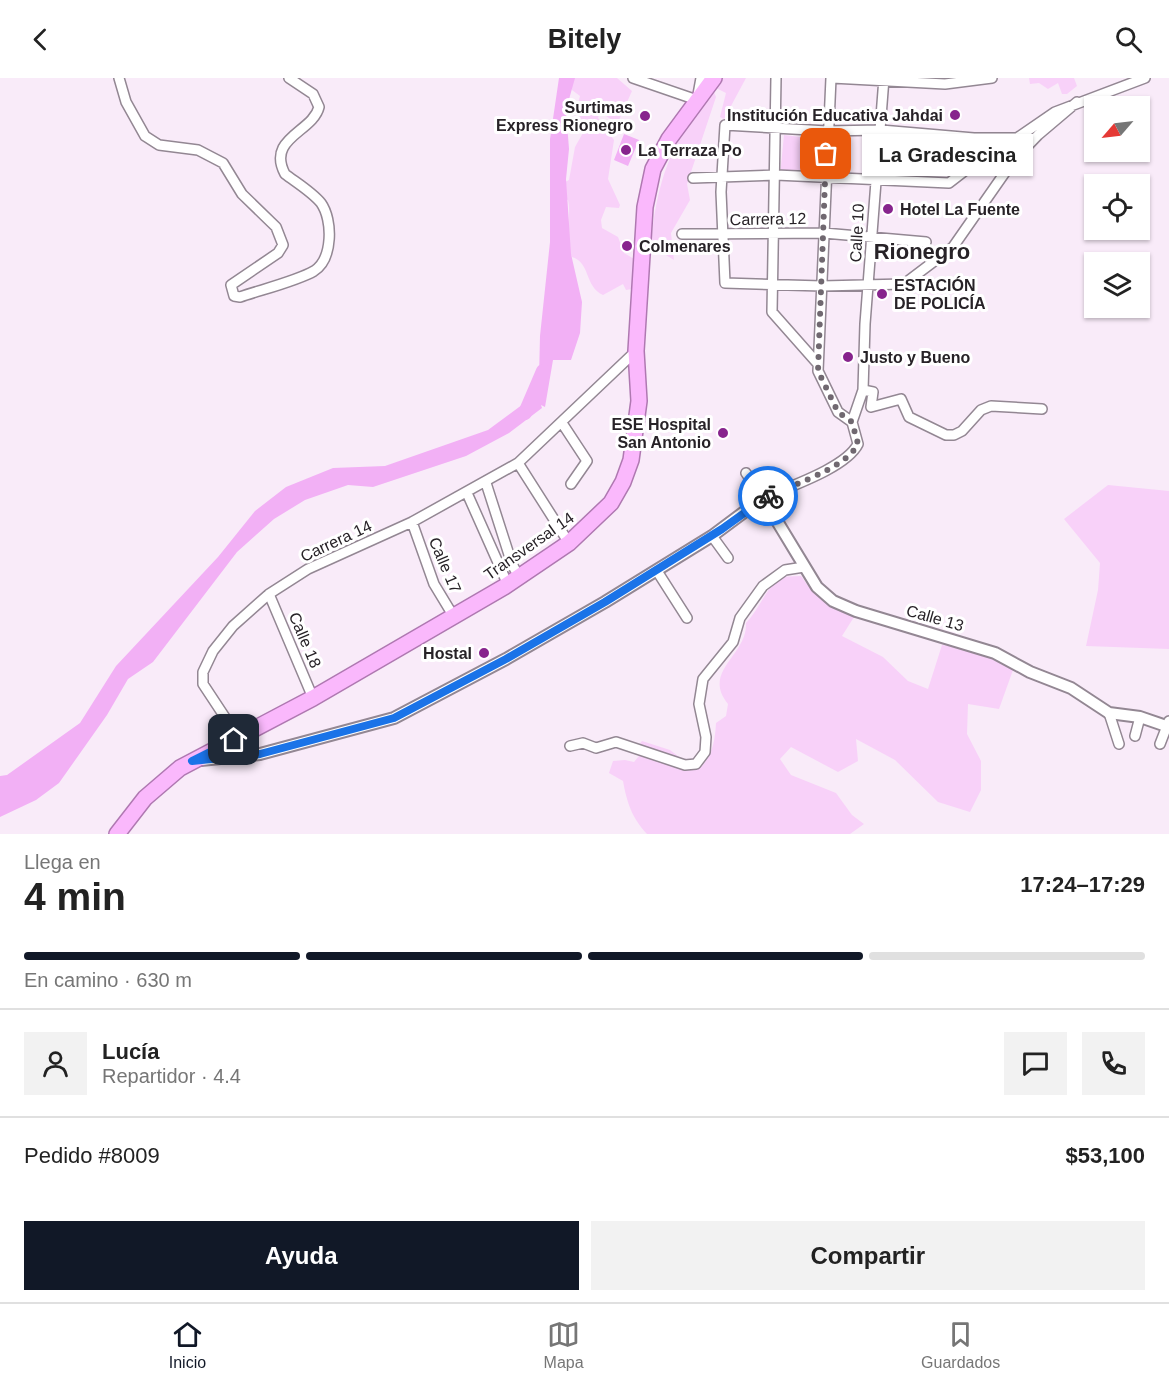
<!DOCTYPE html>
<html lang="es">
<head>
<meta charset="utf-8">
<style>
  body { margin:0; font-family:Helvetica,sans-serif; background:#f2f2f2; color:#222; height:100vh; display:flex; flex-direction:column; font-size:22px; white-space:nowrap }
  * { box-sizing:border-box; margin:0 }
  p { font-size:20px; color:#767676 }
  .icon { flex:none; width:33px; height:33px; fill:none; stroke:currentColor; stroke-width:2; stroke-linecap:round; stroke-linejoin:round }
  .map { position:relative; height:756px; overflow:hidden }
  .sheet { display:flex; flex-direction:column; background:#fff; flex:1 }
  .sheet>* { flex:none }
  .needle { width:39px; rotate:242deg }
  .tools { position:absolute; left:1084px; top:18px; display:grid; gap:12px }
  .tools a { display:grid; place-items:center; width:66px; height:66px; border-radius:0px; background:#fff; box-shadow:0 2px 4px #0004; font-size:30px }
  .pin { position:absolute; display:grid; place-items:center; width:51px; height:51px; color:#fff; margin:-26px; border-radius:12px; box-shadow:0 3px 9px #0006 }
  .courier { position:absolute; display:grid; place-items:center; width:60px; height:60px; margin:-30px; border:4px solid #1a73e8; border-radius:50%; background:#fff; color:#222; box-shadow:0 2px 8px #0007 }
  .bubble { position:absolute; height:42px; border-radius:0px; background:#fff; box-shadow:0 2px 4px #0004; font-size:20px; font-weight:700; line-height:42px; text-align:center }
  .overview em { font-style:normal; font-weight:700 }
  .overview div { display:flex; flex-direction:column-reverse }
  .overview { display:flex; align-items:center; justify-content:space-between; height:102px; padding:0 24px }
  h1 { font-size:39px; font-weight:700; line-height:45px }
  .bar { display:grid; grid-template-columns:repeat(4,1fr); gap:9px 6px; align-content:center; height:72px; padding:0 24px }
  .bar i { height:8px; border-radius:4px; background:#e0e0e0 }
  .bar .active { background:#111827 }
  .bar p { grid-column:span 4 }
  .line { display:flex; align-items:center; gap:15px; padding:0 24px; border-top:2px solid #e0e0e0 }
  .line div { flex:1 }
  .round { display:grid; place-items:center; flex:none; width:63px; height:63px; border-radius:0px; background:#f2f2f2 }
  .action { display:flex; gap:12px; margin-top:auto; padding:12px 24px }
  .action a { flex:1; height:69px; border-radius:0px; background:#111827; color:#fff; font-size:24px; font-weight:700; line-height:69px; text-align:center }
  .action a+a { background:#f2f2f2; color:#222 }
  header { display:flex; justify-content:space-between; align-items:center; height:78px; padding:0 24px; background:#fff; font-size:27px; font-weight:700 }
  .tab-bar { display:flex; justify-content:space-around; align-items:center; height:84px; border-top:2px solid #e0e0e0; background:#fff; font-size:16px; color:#767676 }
  .tab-bar a { display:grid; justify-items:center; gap:3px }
  .tab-bar .active { color:#111827 }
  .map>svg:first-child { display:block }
  .green { fill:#f8d1f9 }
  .water { fill:#f2b0f5 }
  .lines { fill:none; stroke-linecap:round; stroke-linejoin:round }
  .river { stroke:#f2b0f5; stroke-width:14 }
  .minor-casing { stroke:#938793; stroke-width:12 }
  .tertiary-casing { stroke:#938793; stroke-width:14 }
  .trunk-casing { stroke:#af78b1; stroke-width:18 }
  .minor { stroke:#fff; stroke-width:9 }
  .tertiary { stroke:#fff; stroke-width:10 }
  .trunk { stroke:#fab8fc; stroke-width:15 }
  .done { stroke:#706870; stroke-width:6; stroke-dasharray:0 10.8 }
  .route { stroke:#1a73e8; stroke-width:8 }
  .poi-dot { fill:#87248d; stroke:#fff; stroke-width:2 }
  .labels { text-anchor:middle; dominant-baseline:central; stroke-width:6; stroke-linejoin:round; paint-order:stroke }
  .poi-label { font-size:16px; font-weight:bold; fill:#272227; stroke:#fff; text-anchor:start }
  .street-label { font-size:16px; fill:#272227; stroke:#fff }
  .district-label { font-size:22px; font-weight:bold; fill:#272227; stroke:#fff }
</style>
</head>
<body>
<header><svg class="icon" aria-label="back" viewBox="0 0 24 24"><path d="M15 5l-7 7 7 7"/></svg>Bitely<svg class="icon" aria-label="search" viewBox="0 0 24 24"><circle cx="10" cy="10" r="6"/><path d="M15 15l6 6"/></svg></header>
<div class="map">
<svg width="1169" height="756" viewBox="0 0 1169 756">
  <rect width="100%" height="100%" fill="#f9ebf9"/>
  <!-- green -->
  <path class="green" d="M569,0H617L632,13L619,42H612L600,34L598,40L614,62L608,101L620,127L619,130L606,129L601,142L602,150L618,159L624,175L636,182L633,190L638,210L626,212L623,206L603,217C584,208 591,185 572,179C563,162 572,140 568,122L561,119L563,105L569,102L575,69L584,53L576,33L580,18L572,12Z
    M718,0H746L724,41L720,39L726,15L716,10Z
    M1029,0H1074L1077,8L1067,16H1062L1058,5L1048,11L1039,5L1030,6Z
    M714,14L716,19L687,106L690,122L671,155L674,182L651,168C655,110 672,55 714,14Z
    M784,57L817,61L810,97L780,98Z
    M1108,407L1169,413V571L1086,568L1098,512L1100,485L1064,441Z
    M801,498C815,519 831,529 854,539L842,558L883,579L908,603L928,611L942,567L975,572L1013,592L999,631L968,626L967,656L981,683V712L970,734L938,724L895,682L856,661L858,683L838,694L791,669L780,681L791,697L836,715L852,737L864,746L850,756H647C632,740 627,725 623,703L609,695L613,683L625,682L634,684L639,678L638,668L642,663L670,672L691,688L701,689C713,676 715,662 716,645L726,638L728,626C701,593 748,577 746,545C759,531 765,513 779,499Z"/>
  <!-- water -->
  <path class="water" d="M559,0H575L566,32L569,71L566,101L571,176L582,224L580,255L571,282H553L545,329L541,327L542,330L509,355L466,378L373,409L348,407L305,422L274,441L237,474L153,584L128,601L107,637L59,705L36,722L0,739V698L7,697L80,645L116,588L218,479L255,433L286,409L333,390L385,388L488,352L534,318L539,300L540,258L550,164V61Z
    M624,56L639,62L628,88L614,82Z"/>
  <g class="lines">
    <!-- river -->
    <path class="river" d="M525,335L543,293"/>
    <defs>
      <path id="minor" d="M119,0L126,24L145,58L159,67L198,72L223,85L242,116L276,149L283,167L278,175L231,207L234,218L240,219C260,212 297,203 314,193C333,181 333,142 321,125C312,114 297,105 285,96C266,60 313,54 319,29L313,16L289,0
        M633,0L697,22L701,0
        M776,0L772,234L818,286
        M831,0L818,293L838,334L852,344
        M832,0L945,6L992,0
        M1077,24L1038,57L1013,83L953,169L904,206L822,208L725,205L721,114L725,47L827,53L881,52L974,60H1017L1055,34L1145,0
        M693,100L776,97L949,105L993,71L1012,62
        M682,156L824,155L926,164
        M863,312L873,314L871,329L901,321L909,339L946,357H954L962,353L981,332L991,328L1042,331
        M852,344L863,312L865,246L884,0
        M562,345L587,383L571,406
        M518,385L569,465
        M746,395L763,420C788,409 846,390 858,366L852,344
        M486,405L512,486L519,499
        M467,415L508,507
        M412,444L434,506L454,539
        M712,458L728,480
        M657,493L687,540
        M269,516L313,620
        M1109,635L1119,666
        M1135,658L1140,639
        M238,659L203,606V594L213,573L233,548L269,516L308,491L412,444L518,385L636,273
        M1160,666L1169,643
        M570,668L583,665L596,670L616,664L685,687L696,686L705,674L706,659L699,626L703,601L733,564L740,540L763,508L785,492L804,489"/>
      <path id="tertiary" d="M201,682L260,676L394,640L506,581L605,524L712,458L763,420L817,509L833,523L856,533L995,575L1030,594L1071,610L1109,635L1140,639L1169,649"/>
      <path id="trunk" d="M117,756L145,720L180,690L313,620L504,509L569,465L611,425L623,404L631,382L639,323L636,273L645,129L653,91L669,61L714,0"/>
    </defs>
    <!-- minor casing -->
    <use href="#minor" class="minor-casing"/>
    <!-- tertiary casing -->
    <use href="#tertiary" class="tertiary-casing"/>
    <!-- trunk casing -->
    <use href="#trunk" class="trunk-casing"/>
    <!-- minor -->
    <use href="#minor" class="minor"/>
    <!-- tertiary -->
    <use href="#tertiary" class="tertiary"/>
    <!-- trunk -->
    <use href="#trunk" class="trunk"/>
  </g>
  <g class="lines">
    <!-- done -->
    <path class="done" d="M768,418C792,407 846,390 858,366L852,344L838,334L818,293L826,76"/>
    <!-- route -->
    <path class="route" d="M234,662L192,683L260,676L394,640L506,581L605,524L722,451L768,418"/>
  </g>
  <!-- markers -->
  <g class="poi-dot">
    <circle cx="955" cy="37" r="6"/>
    <circle cx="645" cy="38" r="6"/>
    <circle cx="626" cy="72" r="6"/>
    <circle cx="888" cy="131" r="6"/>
    <circle cx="627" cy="168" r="6"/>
    <circle cx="882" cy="216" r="6"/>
    <circle cx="848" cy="279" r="6"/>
    <circle cx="723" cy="355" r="6"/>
    <circle cx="484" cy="575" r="6"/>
  </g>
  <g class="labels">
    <!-- poi labels -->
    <g class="poi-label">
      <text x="633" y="29" text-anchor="end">Surtimas<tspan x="633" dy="18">Express Rionegro</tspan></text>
      <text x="943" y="37" text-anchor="end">Institución Educativa Jahdai</text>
      <text x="638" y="72">La Terraza Po</text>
      <text x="900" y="131">Hotel La Fuente</text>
      <text x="639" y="168">Colmenares</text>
      <text x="894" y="207">ESTACIÓN<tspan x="894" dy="18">DE POLICÍA</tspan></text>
      <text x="860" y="279">Justo y Bueno</text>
      <text x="711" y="346" text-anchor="end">ESE Hospital<tspan x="711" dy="18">San Antonio</tspan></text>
      <text x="472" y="575" text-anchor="end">Hostal</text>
    </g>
    <!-- street labels -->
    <g class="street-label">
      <text transform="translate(768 141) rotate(-1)">Carrera 12</text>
      <text transform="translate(857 155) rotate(-87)">Calle 10</text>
      <text transform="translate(336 463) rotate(-25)">Carrera 14</text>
      <text transform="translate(529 468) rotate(-35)">Transversal 14</text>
      <text transform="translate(445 487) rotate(67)">Calle 17</text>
      <text transform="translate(935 540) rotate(16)">Calle 13</text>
      <text transform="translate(305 562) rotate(67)">Calle 18</text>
    </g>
    <!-- district labels -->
    <g class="district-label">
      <text x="922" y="173">Rionegro</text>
    </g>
  </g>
</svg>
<div class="tools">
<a><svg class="needle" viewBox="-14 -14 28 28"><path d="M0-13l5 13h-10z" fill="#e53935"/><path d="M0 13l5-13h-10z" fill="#767676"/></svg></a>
<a><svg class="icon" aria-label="locate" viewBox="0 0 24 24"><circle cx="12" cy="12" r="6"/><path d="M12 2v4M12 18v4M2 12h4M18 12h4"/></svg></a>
<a><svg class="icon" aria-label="layers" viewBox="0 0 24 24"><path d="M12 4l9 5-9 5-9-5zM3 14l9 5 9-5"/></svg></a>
</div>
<div class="pin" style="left:826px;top:76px;background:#ea580c"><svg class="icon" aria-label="bag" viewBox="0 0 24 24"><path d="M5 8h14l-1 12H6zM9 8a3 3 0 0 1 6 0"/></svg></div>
<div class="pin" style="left:234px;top:662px;background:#1f2937"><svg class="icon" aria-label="home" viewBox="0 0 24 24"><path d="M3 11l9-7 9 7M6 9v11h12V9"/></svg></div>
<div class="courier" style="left:768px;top:418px"><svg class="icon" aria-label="bike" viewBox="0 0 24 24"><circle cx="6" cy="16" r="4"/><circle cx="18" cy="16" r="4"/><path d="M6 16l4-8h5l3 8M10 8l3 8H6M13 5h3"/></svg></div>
<div class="bubble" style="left:862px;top:56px;width:171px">La Gradescina</div>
</div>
<section class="sheet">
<div class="overview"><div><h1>4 min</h1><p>Llega en</p></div><em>17:24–17:29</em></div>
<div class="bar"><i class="active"></i><i class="active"></i><i class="active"></i><i></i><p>En camino · 630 m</p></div>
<div class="line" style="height:108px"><a class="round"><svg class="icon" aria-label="person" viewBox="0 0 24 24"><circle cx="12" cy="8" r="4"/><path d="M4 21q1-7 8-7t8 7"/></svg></a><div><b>Lucía</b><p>Repartidor · 4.4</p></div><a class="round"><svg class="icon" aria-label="chat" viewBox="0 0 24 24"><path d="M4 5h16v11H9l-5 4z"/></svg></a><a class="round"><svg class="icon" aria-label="phone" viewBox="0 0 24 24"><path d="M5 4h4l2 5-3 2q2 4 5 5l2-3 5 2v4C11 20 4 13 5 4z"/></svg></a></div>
<div class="line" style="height:78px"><div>Pedido #8009</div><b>$53,100</b></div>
<div class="action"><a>Ayuda</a><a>Compartir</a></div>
</section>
<nav class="tab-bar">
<a class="active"><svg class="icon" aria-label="home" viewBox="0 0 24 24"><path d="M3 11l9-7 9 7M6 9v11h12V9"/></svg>Inicio</a>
<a><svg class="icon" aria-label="map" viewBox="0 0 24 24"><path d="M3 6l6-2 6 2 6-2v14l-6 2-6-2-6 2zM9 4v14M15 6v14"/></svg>Mapa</a>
<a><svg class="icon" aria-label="saved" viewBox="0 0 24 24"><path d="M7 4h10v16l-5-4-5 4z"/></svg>Guardados</a>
</nav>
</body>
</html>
